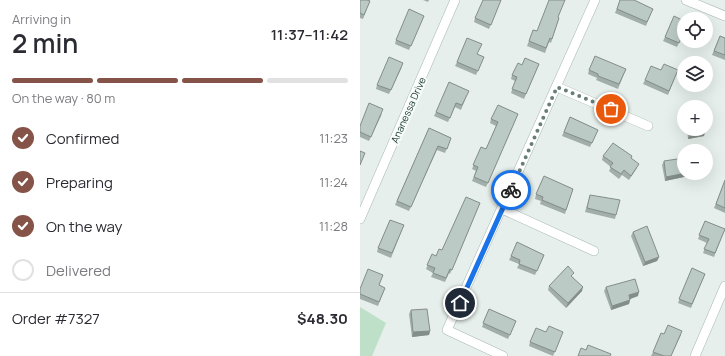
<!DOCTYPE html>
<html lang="en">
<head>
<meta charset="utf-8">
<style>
  body { margin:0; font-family:Manrope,sans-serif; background:#f7f7f7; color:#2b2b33; height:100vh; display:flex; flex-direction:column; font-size:15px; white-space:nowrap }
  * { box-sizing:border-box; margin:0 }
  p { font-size:13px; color:#7c7c81 }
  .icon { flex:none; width:22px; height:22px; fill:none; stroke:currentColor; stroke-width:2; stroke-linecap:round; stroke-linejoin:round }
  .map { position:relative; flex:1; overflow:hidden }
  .details { display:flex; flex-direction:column; background:#fff; width:360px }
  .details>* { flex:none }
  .fabs { position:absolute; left:317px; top:12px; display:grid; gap:8px }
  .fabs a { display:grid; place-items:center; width:36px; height:36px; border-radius:50%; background:#fff; box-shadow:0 4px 16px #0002; font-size:20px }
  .pin { position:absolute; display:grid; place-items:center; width:34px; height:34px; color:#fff; margin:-17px; border:2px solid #fff; border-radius:50%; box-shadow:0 1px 4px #0007 }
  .courier { position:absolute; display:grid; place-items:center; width:40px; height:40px; margin:-20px; border:3px solid #1a73e8; border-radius:50%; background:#fff; color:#222; box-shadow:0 1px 5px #0007 }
  .overview em { font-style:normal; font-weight:600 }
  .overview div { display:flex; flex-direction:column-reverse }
  .overview { display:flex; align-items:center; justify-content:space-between; height:68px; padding:0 12px }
  h1 { font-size:26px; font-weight:600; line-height:30px }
  .bar { display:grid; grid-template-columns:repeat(4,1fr); gap:6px 4px; align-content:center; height:48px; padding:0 12px }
  .bar i { height:5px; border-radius:3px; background:#e1e1e2 }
  .bar .selected { background:#855347 }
  .bar p { grid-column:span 4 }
  .line { display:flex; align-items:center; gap:10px; padding:0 12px; border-top:1px solid #e1e1e2 }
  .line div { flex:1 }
  ol { padding:0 12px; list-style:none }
  li { display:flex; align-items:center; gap:12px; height:44px }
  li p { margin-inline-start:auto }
  li .icon { padding:4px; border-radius:50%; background:#855347; color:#fff; stroke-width:4 }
  li:last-child { color:#7c7c81 }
  li i { width:22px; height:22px; border:2px solid #e1e1e2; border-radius:50% }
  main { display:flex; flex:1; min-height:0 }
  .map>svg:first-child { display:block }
  .green { fill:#bfe0c8 }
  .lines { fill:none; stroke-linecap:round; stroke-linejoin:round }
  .minor-casing { stroke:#a8b8b2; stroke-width:10 }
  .minor { stroke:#fff; stroke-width:9 }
  .wall { fill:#a1aea9 }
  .shaded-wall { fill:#838d89 }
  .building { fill:#bbcac4; stroke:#838d89 }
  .done { stroke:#687f78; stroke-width:4; stroke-dasharray:0 7.2 }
  .route { stroke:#1a73e8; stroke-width:5 }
  .labels { text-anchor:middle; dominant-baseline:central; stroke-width:4; stroke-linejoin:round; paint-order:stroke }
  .street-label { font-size:10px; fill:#24423a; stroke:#f7fbf9 }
</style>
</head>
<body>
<main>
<section class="details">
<div class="overview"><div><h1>2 min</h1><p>Arriving in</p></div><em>11:37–11:42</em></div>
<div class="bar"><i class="selected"></i><i class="selected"></i><i class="selected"></i><i></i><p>On the way · 80 m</p></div>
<ol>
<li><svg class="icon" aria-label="check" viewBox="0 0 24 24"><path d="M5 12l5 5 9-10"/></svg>Confirmed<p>11:23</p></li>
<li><svg class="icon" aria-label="check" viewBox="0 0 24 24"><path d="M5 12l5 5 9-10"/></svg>Preparing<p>11:24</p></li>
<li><svg class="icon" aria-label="check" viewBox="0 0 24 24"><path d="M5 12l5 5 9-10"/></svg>On the way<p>11:28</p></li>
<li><i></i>Delivered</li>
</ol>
<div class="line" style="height:52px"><div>Order #7327</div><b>$48.30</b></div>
</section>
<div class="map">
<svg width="365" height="356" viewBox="0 0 365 356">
  <rect width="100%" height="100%" fill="#e6efeb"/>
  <!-- green -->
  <path class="green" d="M0,307L26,323L12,356H0Z"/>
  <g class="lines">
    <defs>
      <path id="minor" d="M326,0L365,16
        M197,87L288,126
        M142,209L234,251
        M0,219L95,0
        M143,356L87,330L235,0
        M335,356L365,286"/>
    </defs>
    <!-- minor casing -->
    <use href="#minor" class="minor-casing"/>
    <!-- minor -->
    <use href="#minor" class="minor"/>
  </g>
  <!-- wall -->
  <path class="wall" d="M0,0L10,1L3,19L0,18Z
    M63,0H69L68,2Z
    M141,0L129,29L114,22L115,18Z
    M260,0L291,13L286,26L255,13Z
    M198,17L199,18L191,43L189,42L185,53L167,46L173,30L177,31Z
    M62,20L49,50L35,44L36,40Z
    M324,21V41H332L330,45L320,40L317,47L303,41L305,37Z
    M360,36L365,38V60L352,55Z
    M117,54L124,57L116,75L95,66L97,62Z
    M179,64L164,99L151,93L155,81L151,79L152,75L162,65Z
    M42,67L29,94L16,89L17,85Z
    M266,69L258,89L236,80L237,78L228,74L229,70Z
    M301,70H318L308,95L283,84L285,80Z
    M107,95L101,110L95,107L88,122L74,116L76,112Z
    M22,114L9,141L0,137V126Z
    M158,114L126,187L112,181L116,171L112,169L121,147L126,149L136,126L130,123L131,119Z
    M210,117L238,130L230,147L202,136Z
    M69,128L91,138L85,153L77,150L49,211L35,205Z
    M327,129H345L344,136L328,139Z
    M243,156H272L271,158L277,168L269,180L262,175L259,179L249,171L251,167L242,160Z
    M304,161L338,174L305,181L302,165Z
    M365,180V213L354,208Z
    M213,189L205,214L180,204L181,201L175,199L176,194Z
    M230,195L256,215L255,219L225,212Z
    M120,203L90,274L89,273L85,282L71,277L73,273L66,269L72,254L76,256L82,250Z
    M345,221L365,229L354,257L343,253L347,243L338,239Z
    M44,225L31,258L17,252L18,248Z
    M273,232L299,257L297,261L283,266L271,236Z
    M184,255L175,275L157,268L159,264L149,260L151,256Z
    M332,268L345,274L331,308L318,303Z
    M213,277L222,291L206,308L188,290L189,286Z
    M19,285L25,288L18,306L0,299V289Z
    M246,287L278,296L270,299L269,304L251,310L244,291Z
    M129,309L156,321L148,339L122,327Z
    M51,310L70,331L69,335L52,337L49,314Z
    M203,332L193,356L169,346L170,342Z
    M304,334L321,335L311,356H291L293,352Z"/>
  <!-- shaded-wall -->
  <path class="shaded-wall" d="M345,132L344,136L328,139L330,134Z
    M326,173H339L338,174L305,181L306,177Z
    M299,257L297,261L283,266L285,262Z
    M223,287L222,291L206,308L208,303Z
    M279,292L278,296L267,300L269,295Z
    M270,300L269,304L251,310L252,306Z
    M70,331L69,335L52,337L53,332Z"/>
  <!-- building -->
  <path class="building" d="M0,0H7L10,1L4,15L0,13Z
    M123,0H141L131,25L115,18Z
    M189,0H205L198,17L199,18L192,39L190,38L186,48L169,41L173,30L177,31Z
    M260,0H274L293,9L287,22L257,9Z
    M49,9L64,16L51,46L36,40Z
    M314,16L324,21V37L322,36L319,43L305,37Z
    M360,36L365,38V55L354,51Z
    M107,38L122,44L117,54L124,57L118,71L97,62Z
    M235,56L266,69L259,84L238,76V74L229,70Z
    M29,57L43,63L31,90L17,85Z
    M165,58L179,64L166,94L152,89L157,77L152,75L158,63L162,65Z
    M304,64L318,70L309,91L285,80L291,66L301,70Z
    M89,82L109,91L102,105L96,103L90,118L76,112Z
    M340,102L341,107H326L325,105Z
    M9,103L23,109L11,137L0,132V126Z
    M138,105L158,114L128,183L114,177L118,167L113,165L121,147L126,149L138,122L131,119Z
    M210,117L238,130L232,143L204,132Z
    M69,128L91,138L87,149L78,146L51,207L37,201Z
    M329,129H345V132L330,134Z
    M253,143L272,156L271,158L279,164L271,176L264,170L261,174L250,167L253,163L243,156Z
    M0,151L5,153L0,165Z
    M324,158V173H326L306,177L304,161Z
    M184,176L213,189L206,210L182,200L183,197L176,194Z
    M365,180V208L356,204Z
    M230,195L260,200L256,215L227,208Z
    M106,197L120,203L92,270L90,269L86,278L73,273L75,268L67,265L72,254L76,256L79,249L82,250Z
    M30,220L44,225L32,253L18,248Z
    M345,221L365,229L355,253L344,249L349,239L339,235Z
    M287,226L299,257L285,262L273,232Z
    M157,242L184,255L177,271L159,264L160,260L151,256Z
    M208,266L214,273L211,276L223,287L208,303L189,286Z
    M332,268L345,274L332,304L319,299Z
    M8,269L23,275L19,285L25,288L19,302L0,294V289Z
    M275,279L279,292L269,295L270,300L252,306L246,287Z
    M67,309L70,331L53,332L51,310Z
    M129,309L156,321L150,335L123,323Z
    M308,325L322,331L311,356H304L293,352L301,333L304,334Z
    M189,326L203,332L195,352L170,342L176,328L186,332Z
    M228,345L251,354L250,356H218L221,348L226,350Z"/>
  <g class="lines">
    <!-- done -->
    <path class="done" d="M151,190L197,87L251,109"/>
    <!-- route -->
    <path class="route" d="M100,303L151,190"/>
  </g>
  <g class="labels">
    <!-- street labels -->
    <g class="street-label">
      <text transform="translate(48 110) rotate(-66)">Ananessa Drive</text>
    </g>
  </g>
</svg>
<div class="fabs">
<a><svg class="icon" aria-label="locate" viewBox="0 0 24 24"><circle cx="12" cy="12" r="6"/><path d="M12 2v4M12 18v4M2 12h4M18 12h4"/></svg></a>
<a><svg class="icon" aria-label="layers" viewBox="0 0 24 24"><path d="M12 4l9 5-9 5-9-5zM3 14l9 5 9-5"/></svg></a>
<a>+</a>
<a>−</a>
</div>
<div class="pin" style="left:251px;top:109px;background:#ea580c"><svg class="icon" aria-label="bag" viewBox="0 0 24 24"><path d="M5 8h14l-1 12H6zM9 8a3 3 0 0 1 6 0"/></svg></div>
<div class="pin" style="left:100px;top:303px;background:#1f2937"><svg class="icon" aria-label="home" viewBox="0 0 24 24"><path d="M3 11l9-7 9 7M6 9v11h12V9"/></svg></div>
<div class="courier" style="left:151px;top:190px"><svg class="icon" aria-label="bike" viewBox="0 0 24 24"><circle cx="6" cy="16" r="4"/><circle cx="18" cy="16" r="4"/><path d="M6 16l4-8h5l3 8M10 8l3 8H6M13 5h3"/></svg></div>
</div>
</main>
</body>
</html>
